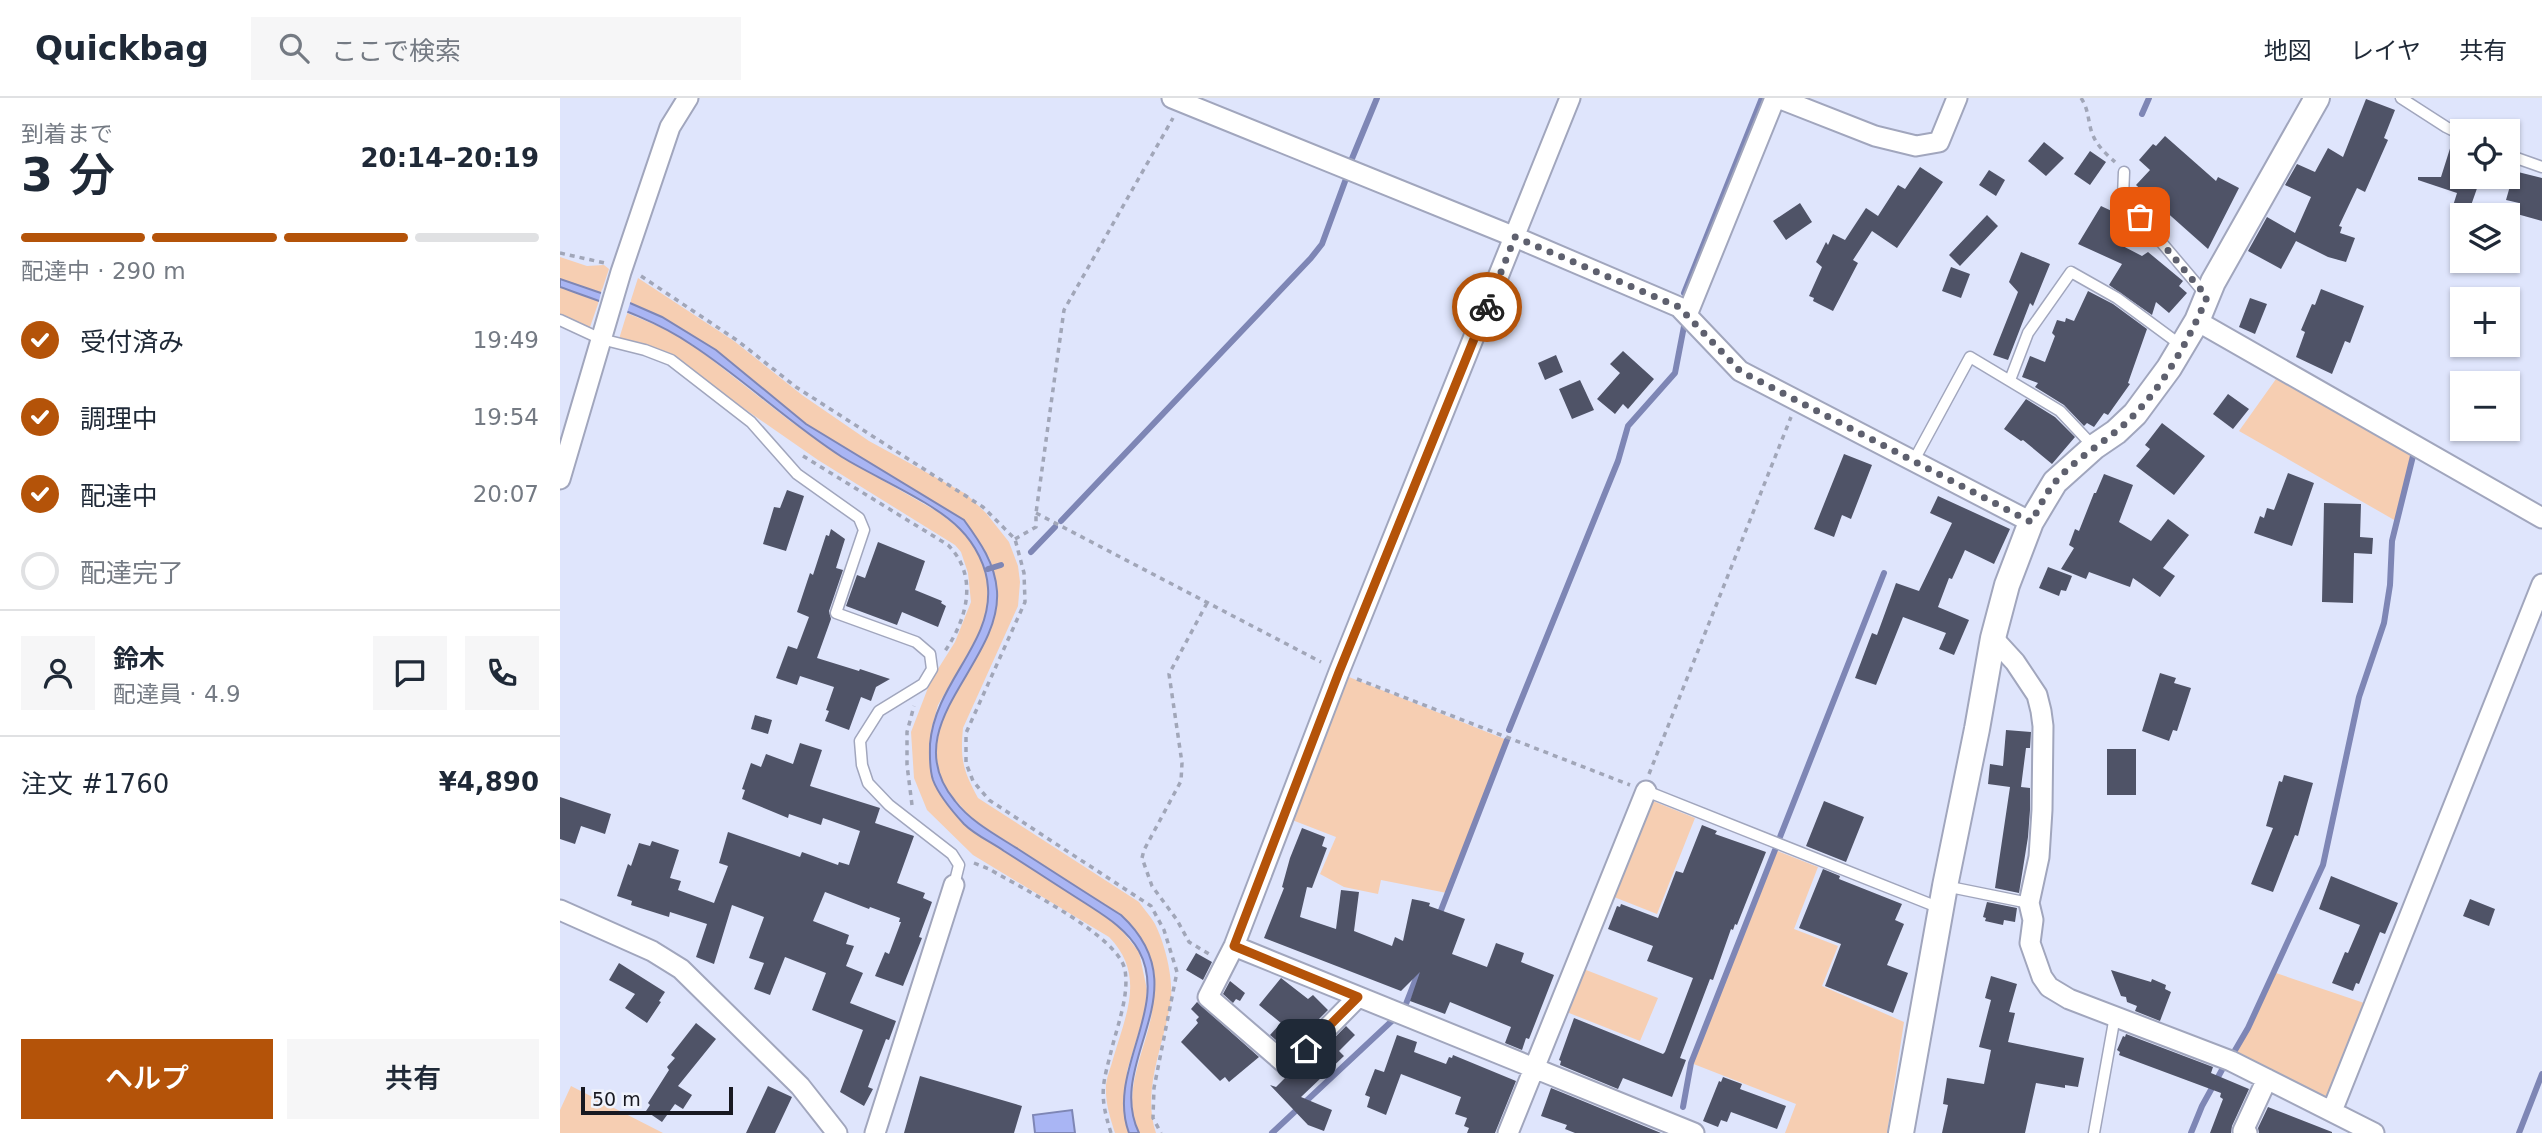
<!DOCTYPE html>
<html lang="ja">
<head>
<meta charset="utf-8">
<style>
  body { margin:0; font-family:"DejaVu Sans","Noto Sans JP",sans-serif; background:#f6f6f7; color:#1f2937; height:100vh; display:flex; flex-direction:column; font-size:26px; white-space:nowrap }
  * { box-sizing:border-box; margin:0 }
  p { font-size:23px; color:#747a83 }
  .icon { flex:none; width:38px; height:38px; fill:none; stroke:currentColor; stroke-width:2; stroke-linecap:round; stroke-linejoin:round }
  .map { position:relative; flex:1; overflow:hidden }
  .panel { display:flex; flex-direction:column; background:#fff; width:560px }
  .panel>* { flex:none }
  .fabs { position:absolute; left:1890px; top:21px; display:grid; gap:14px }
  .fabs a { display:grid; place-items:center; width:70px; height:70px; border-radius:0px; background:#fff; box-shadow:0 2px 5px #0004; font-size:35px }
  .scale { position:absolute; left:21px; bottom:18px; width:152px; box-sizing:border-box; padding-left:7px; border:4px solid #181921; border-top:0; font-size:19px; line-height:24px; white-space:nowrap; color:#181921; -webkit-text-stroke:5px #f0f3fc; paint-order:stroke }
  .pin { position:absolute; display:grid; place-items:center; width:60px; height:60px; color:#fff; margin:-30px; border-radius:14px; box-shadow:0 4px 10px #0006 }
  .courier { position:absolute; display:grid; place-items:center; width:70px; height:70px; margin:-35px; border:5px solid #b45309; border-radius:50%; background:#fff; color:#222; box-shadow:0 2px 9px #0007 }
  .head em { font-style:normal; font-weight:600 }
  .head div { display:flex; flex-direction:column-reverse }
  .head { display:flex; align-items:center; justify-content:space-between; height:119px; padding:0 21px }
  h1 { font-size:46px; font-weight:600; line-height:52px }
  .bar { display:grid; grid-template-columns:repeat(4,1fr); gap:10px 7px; align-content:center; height:84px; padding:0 21px }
  .bar i { height:9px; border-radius:5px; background:#e0e1e3 }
  .bar .on { background:#b45309 }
  .bar p { grid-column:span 4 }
  .line { display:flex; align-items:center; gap:18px; padding:0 21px; border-top:2px solid #e0e1e3 }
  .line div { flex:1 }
  .round { display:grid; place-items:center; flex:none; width:74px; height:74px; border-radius:0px; background:#f6f6f7 }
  ol { padding:0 21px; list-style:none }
  li { display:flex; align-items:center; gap:21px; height:77px }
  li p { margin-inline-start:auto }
  li .icon { padding:7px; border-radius:50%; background:#b45309; color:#fff; stroke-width:4 }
  li:last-child { color:#747a83 }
  li i { width:38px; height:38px; border:4px solid #e0e1e3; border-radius:50% }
  .primary-button { display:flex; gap:14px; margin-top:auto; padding:14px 21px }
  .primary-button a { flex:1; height:80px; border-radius:0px; background:#b45309; color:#fff; font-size:28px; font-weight:600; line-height:80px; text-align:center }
  .primary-button a+a { background:#f6f6f7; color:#1f2937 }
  header { display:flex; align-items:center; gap:42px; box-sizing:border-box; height:98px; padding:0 35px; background:#fff; border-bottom:2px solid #e0e1e3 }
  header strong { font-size:33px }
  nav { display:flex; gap:38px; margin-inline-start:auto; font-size:24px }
  .search { width:490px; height:63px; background:#f6f6f7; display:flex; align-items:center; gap:18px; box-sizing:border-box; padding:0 24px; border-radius:0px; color:#747a83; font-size:26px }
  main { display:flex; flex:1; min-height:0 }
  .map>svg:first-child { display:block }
  .green { fill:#f6ceb2 }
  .water { fill:#a9b5f4; stroke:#7e86b5; stroke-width:2 }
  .pier { fill:#dfe5fc }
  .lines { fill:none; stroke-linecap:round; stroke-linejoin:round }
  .stream { stroke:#7e86b5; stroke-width:6 }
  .building { fill:#4f5367 }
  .service-casing { stroke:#a1a6bd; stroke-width:13 }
  .minor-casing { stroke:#a1a6bd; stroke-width:23 }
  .tertiary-casing { stroke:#a1a6bd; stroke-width:28 }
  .path { stroke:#a1a6b8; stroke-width:3.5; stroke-dasharray:5 5; stroke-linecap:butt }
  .service { stroke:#fff; stroke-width:10 }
  .minor { stroke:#fff; stroke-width:19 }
  .tertiary { stroke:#fff; stroke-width:24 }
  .done { stroke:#5e606e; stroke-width:7; stroke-dasharray:0 12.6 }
  .route { stroke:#b45309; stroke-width:9 }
</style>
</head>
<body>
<header>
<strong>Quickbag</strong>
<div class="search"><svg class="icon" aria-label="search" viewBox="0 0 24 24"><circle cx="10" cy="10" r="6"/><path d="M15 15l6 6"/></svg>ここで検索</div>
<nav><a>地図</a><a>レイヤ</a><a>共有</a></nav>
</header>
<main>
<section class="panel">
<div class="head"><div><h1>3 分</h1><p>到着まで</p></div><em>20:14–20:19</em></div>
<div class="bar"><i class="on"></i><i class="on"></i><i class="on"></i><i></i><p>配達中 · 290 m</p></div>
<ol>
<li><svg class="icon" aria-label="check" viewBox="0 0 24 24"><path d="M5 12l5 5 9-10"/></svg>受付済み<p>19:49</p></li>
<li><svg class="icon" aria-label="check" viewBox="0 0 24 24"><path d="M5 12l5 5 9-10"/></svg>調理中<p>19:54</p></li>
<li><svg class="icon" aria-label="check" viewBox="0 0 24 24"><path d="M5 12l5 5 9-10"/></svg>配達中<p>20:07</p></li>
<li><i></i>配達完了</li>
</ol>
<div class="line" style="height:126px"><a class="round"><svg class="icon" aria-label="person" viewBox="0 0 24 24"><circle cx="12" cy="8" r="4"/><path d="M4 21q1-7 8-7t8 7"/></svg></a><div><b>鈴木</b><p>配達員 · 4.9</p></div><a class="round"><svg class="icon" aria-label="chat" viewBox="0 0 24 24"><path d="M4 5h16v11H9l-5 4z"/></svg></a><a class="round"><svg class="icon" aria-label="phone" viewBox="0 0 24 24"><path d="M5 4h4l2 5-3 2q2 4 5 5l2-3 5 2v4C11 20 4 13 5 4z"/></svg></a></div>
<div class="line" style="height:91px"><div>注文 #1760</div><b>¥4,890</b></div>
<div class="primary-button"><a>ヘルプ</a><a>共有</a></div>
</section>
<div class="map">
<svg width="1982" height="1035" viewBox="0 0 1982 1035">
  <rect width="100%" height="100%" fill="#dfe5fc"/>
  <!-- green -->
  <path class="green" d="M0,159L27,168L44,167L49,171L41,195L0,181Z
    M78,180L174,243L242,297L309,343L406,396L426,415L449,444L458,468L460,484L458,508L403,630C400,662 403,672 418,700L579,804C584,811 591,819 595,826C605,846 613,879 611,901C605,945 581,991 596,1035H579C561,997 583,958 591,920C593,912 591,902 591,894C589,857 588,843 561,817L412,721L385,690L378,672L376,650L378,632L388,606L430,533L437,494L430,461L404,422L246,326L156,252L102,219L70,205Z
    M0,189L39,203L29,232L0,216Z
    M67,215L105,231L133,247L230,323L282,359L378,414L400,431L414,449L425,470L428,490L427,515L419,536L378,607L371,632L369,663L406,728L555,824L579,854L587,892L585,913L567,973L569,1035H555C550,1019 545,1004 546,987C547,978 551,969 553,961C566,916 586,877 549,839L413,757L367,712L354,680L351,634L371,582L395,544L411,504L408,475L401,454L395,447L258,362L113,261L59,241Z
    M1716,281L1853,358L1836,423L1679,333Z
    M784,577L947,642L887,795L821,782L818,796L784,789L760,776L776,739L727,720Z
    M1088,701L1135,720L1097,816L1049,797Z
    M1215,752L1258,769L1234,831L1278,848L1262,888L1344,924L1327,1035H1225L1236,1006L1131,965Z
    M1021,870L1098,900L1080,943L1004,913Z
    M1713,874L1807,906L1767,1005L1674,954L1688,930Z
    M11,988L103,1035H0V1012Z"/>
  <!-- water -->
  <path class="water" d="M0,181L70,205L102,219L156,252L246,326L404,422C420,444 435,465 437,493C442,566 333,628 395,703C411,724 436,737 458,751C492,773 526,795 561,817C643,893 544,962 579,1035H569C546,974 610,910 579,853C567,831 545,818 525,805C498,788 471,770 444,753C431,744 415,737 404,726C392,713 379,698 373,682C369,670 370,658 370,646C375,585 432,546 428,490C427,469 415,446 400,431C374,404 316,380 282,359C229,325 184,281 132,247C93,220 44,205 0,189Z
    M512,1012L515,1035H475L473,1017Z"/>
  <!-- pier -->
  <path class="pier" d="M42,191L71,202L66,218L38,207Z"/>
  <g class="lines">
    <!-- stream -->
    <path class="stream" d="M1582,16L1589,0
      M791,63L817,0
      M1124,195L1202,0
      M501,423L751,160L762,146L787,78
      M471,454L495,429
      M428,471L441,467
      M949,632L1058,363L1068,328L1115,275L1125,223
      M1220,739L1324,475
      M878,820L947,642
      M844,911L860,870
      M1674,954L1688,930L1763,767L1799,599L1824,525L1830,487L1832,443L1853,358
      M1123,1009L1131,965L1215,752
      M712,1035L835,920
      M1631,1035L1642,1008L1663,970
      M1959,1035L1982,976"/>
  </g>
  <!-- building -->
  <path class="building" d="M1806,1L1835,12L1824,40L1828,42L1805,94L1797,90L1779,128L1782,129L1780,135L1795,140L1786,164L1768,159L1736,143L1721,171L1688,153L1707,119L1735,135L1751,99L1725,87L1737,66L1755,74L1768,50L1783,59Z
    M1605,38L1656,83L1658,79L1679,90L1648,151L1576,87L1590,72L1579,62L1593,46L1596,48Z
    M1893,41L1902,44V79H1921L1908,116L1892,111L1897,95L1858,82V79H1881Z
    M1484,44L1504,60L1486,78L1468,63Z
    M1530,53L1546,64L1530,87L1514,76Z
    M1360,69L1383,84L1337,150L1312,133L1293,162L1298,165L1273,213L1253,203L1254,200L1249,198L1262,169L1256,164L1266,144L1268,147L1273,136L1285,142L1306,110L1318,118L1338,87L1345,91Z
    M1429,72L1445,82L1436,98L1419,87Z
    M1958,74L1982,80V123L1957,116L1959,105L1946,102L1952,81L1956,82Z
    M1240,105L1252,124L1226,142L1213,123Z
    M1541,108L1556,115L1551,122L1563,132L1557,145L1582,158L1588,154L1623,183L1619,188L1627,195L1609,215L1596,204L1592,217L1549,187L1562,166L1518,146Z
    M1427,117L1438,128L1400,168L1389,157Z
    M1461,154L1490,166L1473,208L1470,205L1448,262L1433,257L1458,194L1449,184Z
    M1391,169L1410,176L1401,200L1382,193Z
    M1761,191L1804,208L1790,245L1785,243L1772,276L1736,259L1745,234L1741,232L1752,206L1755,207Z
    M1528,193L1553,206L1587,231L1568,285L1570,286L1548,317L1544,315L1534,329L1527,325L1524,328L1504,307L1475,289L1478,285L1462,279L1470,258L1485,264L1495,238L1492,235L1497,222L1505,224L1506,220L1514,223Z
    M1690,200L1707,206L1695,236L1679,229Z
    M1063,253L1094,281L1068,311L1063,306L1055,316L1037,301L1060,275L1050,266Z
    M996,257L1003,274L985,282L978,265Z
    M1020,282L1034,312L1012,321L999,291Z
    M1668,296L1689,311L1673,331L1653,316Z
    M1466,301L1495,319L1515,339L1492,366L1463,342L1461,343L1444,331Z
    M1602,325L1645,358L1614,397L1576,368L1590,351L1585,347Z
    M1284,356L1312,367L1291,421L1282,417L1274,439L1254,431Z
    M1728,375L1754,385L1732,448L1694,435L1700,418L1704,420L1707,410L1714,412Z
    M1544,376L1573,387L1559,424L1591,443L1608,421L1629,437L1603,470L1615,478L1600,499L1573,480L1570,489L1529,474L1526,481L1501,471L1514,450L1509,447L1515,431L1519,433L1534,395H1536Z
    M227,392L244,398L226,453L203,446L214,409L220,410Z
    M1378,398L1450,431L1434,466L1405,452L1392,481L1389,480L1378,509L1409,522L1394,557L1379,551L1386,535L1343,519L1316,587L1295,580L1312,535L1317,537L1336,485L1359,493L1392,425L1370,415Z
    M1764,405L1801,406L1800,439L1813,440L1812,456L1794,455L1793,505L1762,504Z
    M271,431L285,441L276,470L283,472L269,513L271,521L257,560L299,573L300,571L330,581L316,589L311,603L301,599L289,632L265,623L269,613L266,612L274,589L240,578L237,587L216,580L228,548L237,551L249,519L237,514L250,475L253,477L266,437L269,438Z
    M318,444L365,463L355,492L382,503L381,505L386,508L378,529L342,514L337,527L286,508L297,477L305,480Z
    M1488,469L1512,478L1506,493L1501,492L1499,498L1479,490Z
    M1600,575L1616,580L1614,585L1631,590L1617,633L1613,632L1609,643L1582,633Z
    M195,617L212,622L208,636L191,631Z
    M1446,632L1471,634L1470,650H1466L1461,689L1470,690V712L1468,739L1459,795L1435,790L1450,689L1428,686L1430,666L1443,668Z
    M240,645L262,652L250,688L320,710L315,725L354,738L337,785L365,795L363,800L372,804L359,839L362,840L343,888L315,878L325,854L329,856L341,824H339L340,820L310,809L309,811L265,794L253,823L289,837L286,846L294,848L286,868L303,875L290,905L336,923L329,942L326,941L308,989L313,991L304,1008L280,994L303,932L252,912L266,875L225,859L210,897L194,891L204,865L189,860L204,819L172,807L154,866L136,859L147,826L110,814L109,819L71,807L72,803L57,798L68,766L71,768L79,745L90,748L92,743L119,752L110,780L121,783L118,792L154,805L168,768L159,765L168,734L240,759L242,754L278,767L279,764L289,767L300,733L263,720L261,727L229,716L228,720L182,701L185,692L182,691L191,665L201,669L206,656L233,666Z
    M1547,651H1576V697H1547Z
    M1724,677L1753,685L1738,738L1735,737L1713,794L1691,786L1713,730L1706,728L1719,683L1722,684Z
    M0,699L51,716L45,736L21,728L15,746L0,741Z
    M1264,703L1304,719L1286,764L1246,748Z
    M1142,727L1157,733L1155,736L1206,754L1177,827L1175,826L1173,832L1171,831L1153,882L1150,881L1120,960L1126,962L1112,999L1063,980L1058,991L1000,967L1001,963L999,962L1014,920L1103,956L1105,954L1133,880L1087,863L1093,848L1048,831L1057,808L1060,809L1061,806L1098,820L1116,773L1123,775Z
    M742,730L765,739L762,748L767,750L752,790L747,789L740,819L776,831L781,792L799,794L794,833L832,848L835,839L843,843L852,801L862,803L870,805L869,808L905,821L892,856L927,869L936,845L964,855L961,864L994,877L969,941L966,940L962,952L945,945L951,929L890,904L885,916L850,903L860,874L841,893L704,840L724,790L722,789L730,760Z
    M1263,771L1280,778L1279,781L1342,806L1335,822L1344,826L1327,867L1348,875L1333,915L1265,888L1281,846L1239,830Z
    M1771,778L1838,805L1825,836L1820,834L1799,886L1796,885L1793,893L1772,885L1785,854L1788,855L1800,827L1759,811Z
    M1910,801L1935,811L1929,828L1903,818Z
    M1427,804L1457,810L1455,824L1444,822L1443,827L1425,823L1426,820L1423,819Z
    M636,855L652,864L643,882L626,872Z
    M59,865L105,894L99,903L101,904L87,925L65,910L75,896L49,882Z
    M1551,872L1591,884L1592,881L1606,887L1605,891L1611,894L1600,923L1575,913L1577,908L1567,904L1566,899L1561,898Z
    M1431,878L1457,886L1449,914L1455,915L1448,944L1524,960L1518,989L1505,987V990L1476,985L1465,1035H1382L1388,1007L1383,1006L1387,980L1424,986L1431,952L1419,949L1431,902L1425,900Z
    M721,880L748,901L753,897L768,912L728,952L710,937L721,925L699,907Z
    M670,883L685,895L680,903L676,901L673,905L663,896Z
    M637,904L699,959L669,984L665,979L660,983L621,944L638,925L636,922L639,919L631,911Z
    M136,925L156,941L118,988L132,997L123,1011L115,1006L102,1024L86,1013L90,1007L88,1005L109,972L107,969L115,960L111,957Z
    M786,928L795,937L779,953L784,958L741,999L772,1012L764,1033L748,1027L710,987L716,989L725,980L732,981L737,978Z
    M1566,936L1653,969L1651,975L1689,991L1672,1028L1671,1035H1650L1663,1001L1660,999L1661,995L1559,957L1560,954L1557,952L1563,938L1565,939Z
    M837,937L857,944L854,954L886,966L889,959L892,960L893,957L956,983L935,1035H907L909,1030L904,1028L907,1020L895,1016L901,999L841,976L826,1017L807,1009L810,999L805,997L815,971L824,974Z
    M360,978L462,1008L454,1035H344Z
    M1163,979L1182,986L1180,991L1226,1008L1217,1031L1171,1014L1167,1024L1161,1022L1158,1029L1143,1023L1159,983L1161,984Z
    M208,988L232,999L215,1035H186Z
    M991,990L1101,1035H1015L1005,1031L1007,1027L981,1018Z
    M1708,1009L1772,1034V1035H1699L1698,1030Z"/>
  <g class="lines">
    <defs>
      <path id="service" d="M1841,0L1886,29L1902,37
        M1948,57L1982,69
        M1564,74L1563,99L1646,197
        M0,222L41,241L85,252L111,262L191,324L237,376L299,420L304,432L276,515L356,544L370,556L372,571L363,586L319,613L300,643L302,667L308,685L329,707L392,756L399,767L394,787
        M1450,282L1468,235L1511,174L1557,200L1622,248
        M1353,364L1410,259L1500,313L1533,348
        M1086,693L1380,810
        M1385,788L1469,805
        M1534,1035L1555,918"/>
      <path id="minor" d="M612,0L955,139L1119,209L1180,273L1471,424
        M1218,0L1315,38L1356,48L1379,44L1397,0
        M1127,217L1215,0
        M1637,223L1982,420
        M0,381L61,174L110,29L128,0
        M1433,540L1455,564L1477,597L1481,613L1483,628L1482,712L1479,759L1469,805L1473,822L1470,845L1482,879L1489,889L1509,901L1671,963L1814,1035
        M0,812L92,853L121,871L240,988L277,1035
        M674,848L1134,1035
        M798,899L729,969L648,899L674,848L779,574L1010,0
        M1772,1013L1982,486
        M315,1035L394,787
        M948,1035L1086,693
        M1687,1035L1683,1033L1707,981"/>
      <path id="tertiary" d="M1341,1035L1385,788L1417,631L1433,540L1447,487L1471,424L1495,384L1534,349L1556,334L1575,316L1609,270L1637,223L1653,184L1757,0"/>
    </defs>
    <!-- service casing -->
    <use href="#service" class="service-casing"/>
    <!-- minor casing -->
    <use href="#minor" class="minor-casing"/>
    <!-- tertiary casing -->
    <use href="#tertiary" class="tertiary-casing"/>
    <!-- path -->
    <path class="path" d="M1521,0C1528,10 1528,21 1531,32C1535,46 1545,55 1555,64
      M0,155L45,165
      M81,178L178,243L236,289L423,409L455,441L464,475L465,504L406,635V665L413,683L429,702L591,808L604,832L617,874L594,990L593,1020L601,1035
      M243,358L388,447C419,478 407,521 385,553
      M476,415L761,564
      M455,441L476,429V415L504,212L613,20
      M647,505L609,576L622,665L621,683L584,752L582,760L592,788L617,822L629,844L649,856
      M797,581L1070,687
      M1089,676L1231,319
      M352,707L347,667V634L354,608
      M414,765L429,771C461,790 558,837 565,872C569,896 559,923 553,946C543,986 538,994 551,1035"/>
    <!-- service -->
    <use href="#service" class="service"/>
    <!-- minor -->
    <use href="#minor" class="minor"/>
    <!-- tertiary -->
    <use href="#tertiary" class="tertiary"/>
  </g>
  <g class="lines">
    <!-- done -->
    <path class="done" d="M927,209L955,139L1119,209L1180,273L1471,424C1479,411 1486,394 1496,383C1519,357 1550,342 1574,317C1605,285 1630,240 1647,199L1580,119"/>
    <!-- route -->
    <path class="route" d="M746,951L798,899L674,848L779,574L927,209"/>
  </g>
</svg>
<div class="fabs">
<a><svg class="icon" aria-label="locate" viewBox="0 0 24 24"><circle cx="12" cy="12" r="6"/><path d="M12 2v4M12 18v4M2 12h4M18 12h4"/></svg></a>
<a><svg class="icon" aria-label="layers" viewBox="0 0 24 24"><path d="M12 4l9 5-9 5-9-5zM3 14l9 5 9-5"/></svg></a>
<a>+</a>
<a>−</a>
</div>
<div class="scale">50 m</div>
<div class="pin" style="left:1580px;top:119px;background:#ea580c"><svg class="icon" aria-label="bag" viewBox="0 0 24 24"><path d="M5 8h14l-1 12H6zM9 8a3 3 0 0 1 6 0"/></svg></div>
<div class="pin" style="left:746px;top:951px;background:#1f2937"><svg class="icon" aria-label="home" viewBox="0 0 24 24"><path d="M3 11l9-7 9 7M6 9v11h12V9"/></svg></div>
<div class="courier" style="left:927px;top:209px"><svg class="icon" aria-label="bike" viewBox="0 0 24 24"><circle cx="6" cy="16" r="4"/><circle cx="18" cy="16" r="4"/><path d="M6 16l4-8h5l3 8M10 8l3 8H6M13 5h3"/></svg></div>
</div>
</main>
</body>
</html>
